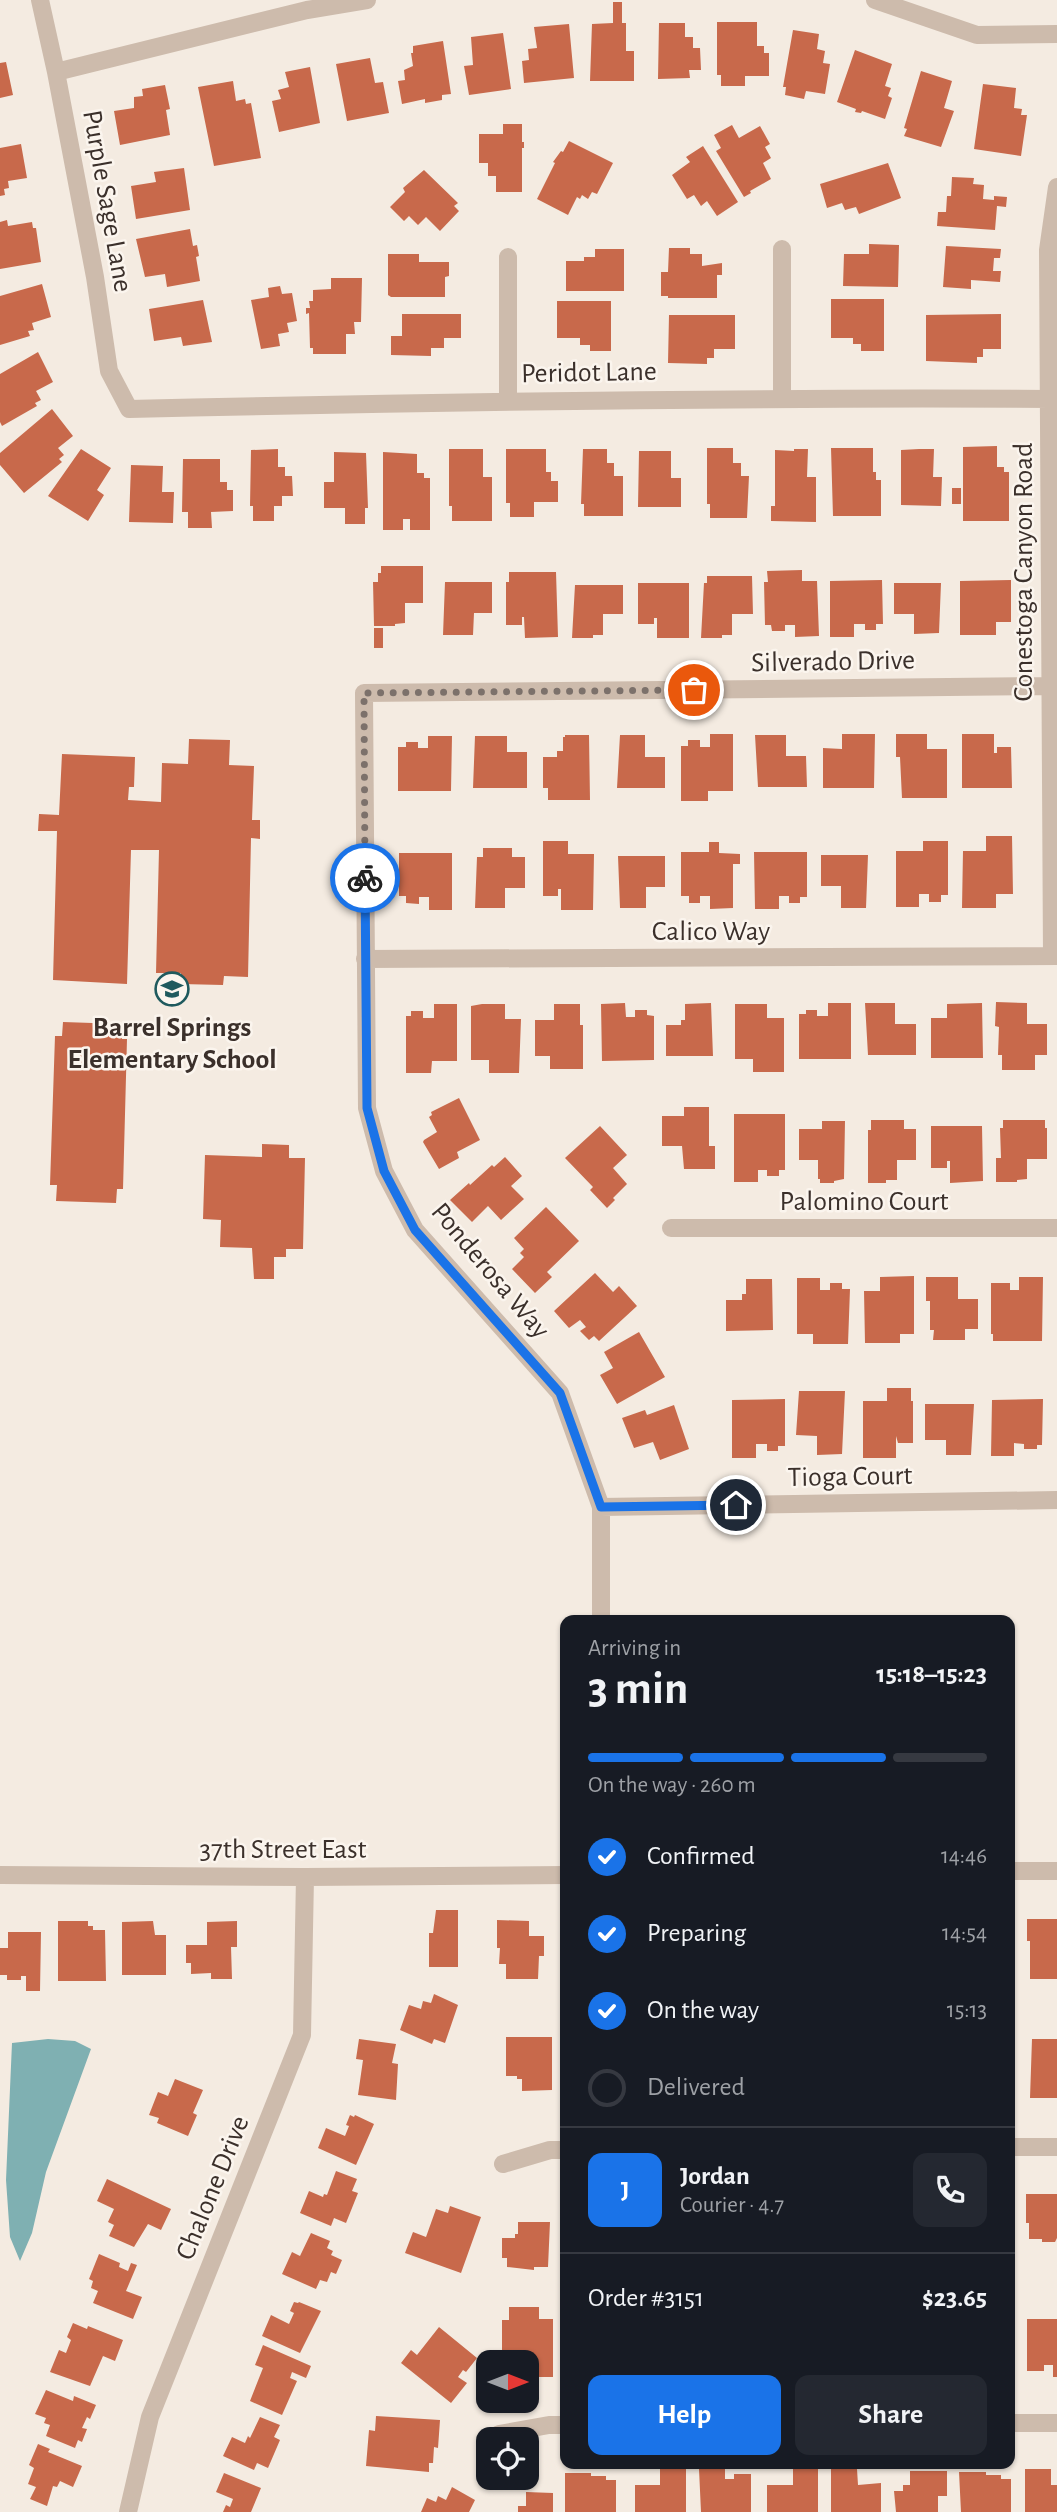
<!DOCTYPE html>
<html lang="en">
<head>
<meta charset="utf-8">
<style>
  body { margin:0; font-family:"Alegreya Sans",sans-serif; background:#242831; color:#f1f3f6; height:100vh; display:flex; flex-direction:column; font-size:26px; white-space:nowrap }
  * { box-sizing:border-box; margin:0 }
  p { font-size:23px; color:#9ea1a6 }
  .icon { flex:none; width:38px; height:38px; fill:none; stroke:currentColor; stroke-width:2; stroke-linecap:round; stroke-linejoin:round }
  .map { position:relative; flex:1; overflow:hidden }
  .details { position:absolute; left:560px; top:1615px; width:455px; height:854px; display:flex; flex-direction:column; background:#171b24; border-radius:14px; box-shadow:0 2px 5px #0004 }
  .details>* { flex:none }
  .needle { width:46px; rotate:90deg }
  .fabs { position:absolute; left:476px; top:2350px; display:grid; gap:14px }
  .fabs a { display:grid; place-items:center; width:63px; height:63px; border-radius:14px; background:#171b24; box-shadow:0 2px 5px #0004; font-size:35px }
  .pin { position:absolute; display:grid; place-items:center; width:60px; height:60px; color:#fff; margin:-30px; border:4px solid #fff; border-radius:50%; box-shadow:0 2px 7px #0007 }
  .courier { position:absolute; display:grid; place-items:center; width:70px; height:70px; margin:-35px; border:5px solid #1a73e8; border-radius:50%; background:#fff; color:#222; box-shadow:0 2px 9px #0007 }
  .summary em { font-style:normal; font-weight:600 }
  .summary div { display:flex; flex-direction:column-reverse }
  .summary { display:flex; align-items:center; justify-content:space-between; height:119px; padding:0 28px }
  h1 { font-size:46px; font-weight:600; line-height:52px }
  .bar { display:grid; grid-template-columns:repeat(4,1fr); gap:10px 7px; align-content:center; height:84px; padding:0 28px }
  .bar i { height:9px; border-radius:5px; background:#363941 }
  .bar .active { background:#1a73e8 }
  .bar p { grid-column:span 4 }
  .line { display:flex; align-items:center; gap:18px; padding:0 28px; border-top:2px solid #363941 }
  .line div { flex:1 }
  .round { display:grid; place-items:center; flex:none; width:74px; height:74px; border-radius:14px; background:#242831 }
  ol { padding:0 28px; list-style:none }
  li { display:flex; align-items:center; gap:21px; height:77px }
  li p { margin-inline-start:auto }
  li .icon { padding:7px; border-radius:50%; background:#1a73e8; color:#fff; stroke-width:4 }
  li:last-child { color:#9ea1a6 }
  li i { width:38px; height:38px; border:4px solid #363941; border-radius:50% }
  .cta { display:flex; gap:14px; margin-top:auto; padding:14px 28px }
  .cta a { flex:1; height:80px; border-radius:14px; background:#1a73e8; color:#fff; font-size:28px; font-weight:600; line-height:80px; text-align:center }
  .cta a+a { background:#242831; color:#f1f3f6 }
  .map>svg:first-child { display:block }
  .water { fill:#7fb0b2 }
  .building { fill:#c8694b }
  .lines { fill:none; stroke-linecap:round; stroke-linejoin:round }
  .minor { stroke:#cdbbac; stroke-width:18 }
  .done { stroke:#7c716b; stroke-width:7; stroke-dasharray:0 12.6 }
  .route { stroke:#1a73e8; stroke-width:9 }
  .labels { text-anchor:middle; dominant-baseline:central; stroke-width:5; stroke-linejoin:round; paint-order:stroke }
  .street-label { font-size:28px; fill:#3b302b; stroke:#fbf5ee }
  .poi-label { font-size:28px; font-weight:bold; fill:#3b302b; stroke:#fbf5ee }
</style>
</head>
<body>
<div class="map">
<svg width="1057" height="2512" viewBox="0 0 1057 2512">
  <rect width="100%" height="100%" fill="#f4ebe1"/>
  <!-- water -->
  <path class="water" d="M48,2039L75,2041L91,2049L46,2172L32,2233L20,2261L10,2237L6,2180L12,2043Z"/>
  <!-- building -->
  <path class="building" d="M613,2H622V23H626V51H634V81H590L592,24L613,23Z
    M717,22H757V46H764V53H769V76H745V86H721V75H717Z
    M659,23H685V37H693V48H700L701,70H689L690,78L658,79Z
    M569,24L574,78L524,83L522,61L529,60L528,49L537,48L534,27Z
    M793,30L819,34L817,49L825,51L823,63L830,64L825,94L806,91L804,99L785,95L786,87H783Z
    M503,33L511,89L469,95L464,66L473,65L471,37Z
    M443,41L451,94L442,95V100L425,103V99L402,104L398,81L405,80L404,70L413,66L411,53H413V46Z
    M855,50L892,64L885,86L891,88L888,96L892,98L885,119L862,111L861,113L855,112L856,109L837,102Z
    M370,58L375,83L383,82L389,113L347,121L336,64Z
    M6,62L13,95L0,98V63Z
    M310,67L320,123L279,132L272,101L281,99L278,90L289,87L285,72Z
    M921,71L952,81L944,108L954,111L941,147L904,136L907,129L904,128Z
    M233,81L236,101L245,99L246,104L251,103L261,158L214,166L198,87Z
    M983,84L1016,88L1014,108L1022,109L1021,115H1027L1021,156L974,149Z
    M165,85L170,109L166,110L170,135L120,145L114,111L134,108V97L143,96L142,89Z
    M503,124H522V142H524V148H522V192H496V176H488V163H479V134H503Z
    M732,125L739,138L760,126L770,144L765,147L771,158L763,163L771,179L750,191L751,193L744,197L716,151L721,148L714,135Z
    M569,141L613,163L597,194L592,192L588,199L582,195L580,199L577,197L568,215L537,199L555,163L553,162L561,151L563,152Z
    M21,144L27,178L8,181L9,188L4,189L5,195L0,196V148Z
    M703,146L738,202L717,216L707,201L701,206L694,195L687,199L672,175L690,162L686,157Z
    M888,163L901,198L859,214L856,207L845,210L842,203L827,208L820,184Z
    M184,168L190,210L136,219L131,186L156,182L154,172Z
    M424,170L458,203L454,206L459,211L440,231L426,217L418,225L409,216L404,221L390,207L405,192L403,188Z
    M952,177L974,178L973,184L984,185L983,199L994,200V196L1007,197L1006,207L997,206L995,230L937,226L938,212H946L947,196H951Z
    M7,220L8,226L32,222L33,228H36L41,262L0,269V222Z
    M190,229L193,246L197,245L199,256L196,257L200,281L167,287L165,274L145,277L136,239Z
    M869,244L899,245L898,287L843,286L844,254H869Z
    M946,246L1001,249L1000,258H994L993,271H1001L1000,282L971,280V289L943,287Z
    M669,248H690V254H702V266L722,263V275H717V298H668V296H661V272H668Z
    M595,249H624V291H566V261H584V257H595Z
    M388,254H419V262H449V276L445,277V297H391L388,295Z
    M331,278H362L361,322H354L355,334H346V354H313V348H310L309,313L306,314V308H310L309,301H313V290L331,289Z
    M42,284L51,317L32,323L34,330L28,331L30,336L0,345V296Z
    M280,286L282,294L292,293L297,321L287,323L289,332L278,334L280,346L261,349L251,300L269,297L268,288Z
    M831,299H884V351H861V344H853V338H831Z
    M203,300L212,342L183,346L181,337L154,341L149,309Z
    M557,301H611V351H590V345H580V338H557Z
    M402,314H461V338H444V348H431V356L391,355V336H402Z
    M1001,314V349H983V357H977V363L926,361V315Z
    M669,315H735V349H714V358H707V364L668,363Z
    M38,352L53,382L36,391L41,400L35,403L37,406L2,426L0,422V374Z
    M52,409L73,436L58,448L64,455L59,459L62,462L24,493L0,465V453Z
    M997,446V467H1004V472H1009V521H963V447Z
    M707,448H733V463H741V476H749L747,518H710V504H707Z
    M831,448H873V472H876V480H881V516H833Z
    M81,449L111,468L97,490L104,495L88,521L48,496Z
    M278,449V467H285V476H292L293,496H282V506H274V521H253V506H250L251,450Z
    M449,449H483V477H492V521H452V506H449Z
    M506,449H546V472H551V481H558V502H534V517H510V503H506Z
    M583,449H607V463H614V476H623V516H584V504H581Z
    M794,449H808L807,477H816V522L771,521V506H775V450L794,451Z
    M919,449H934L933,477H942L941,506L901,505V450Z
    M639,451H671V478H681V507H638Z
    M334,452L366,453L368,508H365V524H345V508H324V482H334Z
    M383,452L417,454V473H424V478H430V530H410V519H403V530H383Z
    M183,459H220V482H227V490H233V511L211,512L212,528H188V512H182Z
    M131,465L163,466L162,492H174L173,523L129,522Z
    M952,488H961V504H952Z
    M381,566H423V603H405V623L395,624V626H374L373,582H378V573H381Z
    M802,570V581H817L819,636L795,637V625H785V631H772L771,625H765L764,582H768L767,571Z
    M509,572H556L558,637L525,638L524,617H522V625H506V582H509Z
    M707,576H752L753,614H732V635H722V638H701L704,583H707Z
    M882,580L883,624H876V630H865V624H854V637H830V581Z
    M1011,580V622H996V635H960V581Z
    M445,582H492V613H474L473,635H443Z
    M638,583H689V638H657V618H654V624H638Z
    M894,583H941L939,633L914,634V614H894Z
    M575,585H623V614H603V635H593V638H572Z
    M374,628H383V648H374Z
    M710,734H733V791H708V801H681V746H688V740H700V747H710Z
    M842,734H875L874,788H823V748L842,749Z
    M896,734H927V749H947V798H902L900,757H896Z
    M962,734H994V753H997V747H1011L1012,788H962Z
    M565,735H589L590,800H548V788H543V757H557V751H563V737H565Z
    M620,735H645V757H665V788H617Z
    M755,735H786V756H806L807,787H758Z
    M428,736H452L451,791H398V747H406V742H418V748H428Z
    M475,736H507V752H527V788H473Z
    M189,739L230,740L229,765L254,766L252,820H260V839L251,838L248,977L224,976L223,985L181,984V973H156L159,850H131L127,984L53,980L57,831H38L39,814L59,815L62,754L135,757L134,787H129L128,800L161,802L162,763L188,764Z
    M986,836H1012L1013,894H996V908H962L963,851H986Z
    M543,841H568V854H594L593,910H561V889H558V896H543Z
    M923,841H948V895H941V902H929V894H919V907H896V851H923Z
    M709,842H719V853L740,854V864H733V908L710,909V896H700V903H689V896H681V852H709Z
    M483,848H512V857H525V888H505V908H475L477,857H483Z
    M754,852H807V897H800V903H789V896H779V909H755Z
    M399,853H452V910H429V897H419V904L406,903V896H399Z
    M821,855H868L866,908H841V886H821Z
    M618,856H665V887H646V908H620Z
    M996,1002L1027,1003V1024H1047V1055H1035V1070H1002V1055H998L999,1027L995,1026Z
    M625,1003L626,1017H635V1010H647V1015L654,1016V1060L602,1061L601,1004Z
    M711,1003L713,1056H666V1025H681V1020H685V1004Z
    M828,1003H851V1059H799V1014H806V1010H817V1016H828Z
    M865,1003H895V1024H916V1055H868Z
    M982,1003L983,1058H931V1018H947V1004Z
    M434,1004H457V1061H432L431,1073H406V1016H411V1011H423V1018H434Z
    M482,1004H505V1019H521L519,1073H489V1060H471V1006Z
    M554,1004H580V1025H583V1069H550V1056H535V1020H554Z
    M735,1004H767V1018H784V1072H753V1059H735Z
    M63,1022L122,1024V1039H127L123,1189H117L116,1203L56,1201L57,1185H50L55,1036H62Z
    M459,1098L480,1140L457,1152L459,1158L439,1169L423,1142L424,1140L437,1132L429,1117L432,1115L431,1112Z
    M684,1107H709V1146H715V1169H684L682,1146H662V1116H684Z
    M734,1114H785V1170H779V1176H767V1170H758V1182H734Z
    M871,1120H904V1129H916V1160H897V1180H886V1183H868V1130H871Z
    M1003,1120H1045V1128H1047V1159H1027V1179L1017,1180V1182H996V1158H1001L1000,1128H1003Z
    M822,1121H845L844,1179L834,1181V1183H820V1179H818V1160H799V1129H822Z
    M600,1126L627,1155L613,1168L627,1184L613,1198L615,1200L607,1208L590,1190L593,1187L565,1158Z
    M931,1126H982L983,1181L950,1183V1161H947V1168H931Z
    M262,1144L289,1145V1158H305L303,1249H286V1257H274V1279H254L252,1248L220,1247L221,1220L203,1219L205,1155L262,1157Z
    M505,1157L522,1176L511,1186L524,1199L501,1220L488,1206L472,1222L450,1200L469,1183L470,1185L492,1165L494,1167Z
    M546,1207L579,1241L547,1272L552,1277L535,1293L512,1269L524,1257L520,1253L524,1249L514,1238Z
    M595,1273L613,1292L619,1286L637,1306L599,1341L594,1336L589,1340L580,1331L586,1327L580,1320L569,1328L554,1311Z
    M914,1276V1334H900V1343H865L864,1291H880V1277Z
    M926,1277H958V1299H978V1329H965V1340H933L934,1330H930V1301H926Z
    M1019,1277H1043L1042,1341H993V1334H991V1283H1010V1290H1019Z
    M797,1278H820V1290H830V1283H842V1289H850L848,1344H813V1334H797Z
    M746,1279H772L773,1330L726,1331V1300H742V1294H746Z
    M639,1332L665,1377L617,1404L600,1375L613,1368L604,1352Z
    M887,1388H911V1401H913V1443H898L896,1436V1458H863V1401H887Z
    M799,1391H845L842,1454L817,1455V1436L796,1435Z
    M785,1399V1446H778V1451H767V1444H756V1458H732V1400Z
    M1043,1399L1042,1445H1037V1449H1024V1444L1014,1443V1456H991L992,1400Z
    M925,1404H974L971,1455H946V1440H925Z
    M674,1405L689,1449L660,1460L653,1442L634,1448L622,1418L645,1410L647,1415Z
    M436,1910H458V1967H429V1933H433Z
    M1010,1919H1013L1012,1947H1010Z
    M1027,1919H1057V1979H1030V1941H1027Z
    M497,1920L529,1921V1936H544V1956H539L538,1979H506V1964H499L500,1948H497Z
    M58,1921H88V1926H93V1930H105L106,1981H58Z
    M153,1921L155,1935H166V1975H122V1922Z
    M237,1921V1947H231L232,1979H211V1973L191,1974V1963H186V1945H207V1922Z
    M8,1932H41L40,1991H26V1976H21V1980H7V1975H0V1948H8Z
    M434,1994L458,2005L445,2043L434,2039L432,2044L400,2030L409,2005L421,2009L423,2001L431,2003Z
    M506,2037H552V2090L522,2091V2079H517V2076H506Z
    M359,2039L396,2044L392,2063L398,2064L396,2100L358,2095L363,2060L356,2059Z
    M1032,2039H1057V2098H1030Z
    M175,2079L203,2090L193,2113L197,2115L188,2136L157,2123L159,2118L149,2115L158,2092L168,2096Z
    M350,2115L354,2117L355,2115L374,2124L356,2165L318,2148L326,2128L345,2136L349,2126L346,2125Z
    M336,2171L357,2179L352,2191L358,2193L346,2223L334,2218L331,2226L300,2213L309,2191L323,2197L324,2194L327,2195Z
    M107,2179L171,2209L161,2230L148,2224L134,2247L109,2236L114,2225L108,2222L114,2209L97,2201Z
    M1026,2194H1057V2238L1055,2242H1042V2239H1029V2223H1026Z
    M450,2206L481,2217L461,2273L405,2253L413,2232L426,2237L436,2209L448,2213Z
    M518,2222H550L548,2267H534V2270L507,2267V2258H502V2238H515V2234H518Z
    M311,2233L330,2241L327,2248L333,2251L331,2255L342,2260L336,2274L331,2272L327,2282L320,2280L316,2289L282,2274L292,2252L300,2256Z
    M99,2254L120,2263L119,2267L128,2271L131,2263L137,2265L126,2291L142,2297L133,2319L93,2303L98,2291L91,2288L93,2281L89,2279Z
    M294,2302L298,2303L299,2302L321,2311L300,2353L262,2336L271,2315L289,2324L294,2313L290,2311Z
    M509,2307H539V2319H553V2377H527V2360H502V2320H509Z
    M1027,2319H1057V2377H1053V2365H1044V2371H1027Z
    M73,2323L87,2329L88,2326L123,2340L115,2361L103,2356L90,2386L50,2372L59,2350L66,2353L71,2340L67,2337Z
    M439,2327L477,2358L466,2372L463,2370L458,2377L467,2383L451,2403L401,2363L411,2350L417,2355Z
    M263,2345L311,2366L306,2378L292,2372L290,2378L297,2381L282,2415L250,2401L263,2368L255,2365Z
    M46,2390L73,2401L74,2396L96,2405L90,2419L87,2417L82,2428L87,2429L82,2442L78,2440L75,2448L46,2436L50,2425L44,2423L46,2418L35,2414Z
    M376,2416L440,2420L438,2448L434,2447L433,2463H429V2472L366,2466L369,2430L375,2431Z
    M260,2417L280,2425L274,2437L280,2440L268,2468L257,2463L254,2470L223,2456L232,2437L245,2443L248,2436L250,2438Z
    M38,2444L50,2449L48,2452L82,2466L73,2487L60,2481L57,2487L53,2486L47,2506L30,2499L36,2487L28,2484L34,2468L29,2465Z
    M660,2469H686V2512H635V2485H660Z
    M699,2469H725V2479H734V2474H751V2512H701Z
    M793,2469H818V2512H767V2485H793Z
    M831,2469H857L858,2485L881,2483V2512H831Z
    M1025,2469H1051V2485H1057V2512H1025Z
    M910,2471H947V2496H938V2512H896L894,2491H903V2485H910Z
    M959,2472H986V2475H1001V2479H1011V2512H961Z
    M224,2473L261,2488L251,2512H223L226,2505L230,2507L233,2499L216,2492Z
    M565,2473H591V2476H606V2480H616V2512H565Z
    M452,2487L475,2500L469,2512H421L427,2498L436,2502L438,2496L446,2500Z
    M526,2492L553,2493V2512H518V2506H526Z"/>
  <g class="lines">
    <!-- minor -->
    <path class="minor" d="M40,0L56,72L95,277L109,371L129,409C436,402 743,397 1050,399
      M875,0L977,35L1057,34
      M56,72L307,10L367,0
      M782,249V398
      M508,257V400
      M1052,956L1048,250L1057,187
      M365,959L1057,956
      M671,1228H1057
      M601,1507L1057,1500
      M601,1620V1507L560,1393L415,1230L384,1171L367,1108L364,693L1051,686
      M1010,1871H1057
      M0,1875L305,1877L565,1875
      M1010,2147H1057
      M503,2164L550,2150H565
      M1010,2423H1057
      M499,2434L549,2425H565
      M128,2512L150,2417L302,2035L305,1877"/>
  </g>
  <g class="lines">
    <!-- done -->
    <path class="done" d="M365,878L364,693L694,690"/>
    <!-- route -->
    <path class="route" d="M365,878L367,1108L384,1171L415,1230L560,1393L601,1507L736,1505"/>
  </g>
  <!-- icons -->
  <defs>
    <symbol id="school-ring" viewBox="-11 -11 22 22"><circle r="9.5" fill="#fbf5ee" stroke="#1f5a5e" stroke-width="1.5"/><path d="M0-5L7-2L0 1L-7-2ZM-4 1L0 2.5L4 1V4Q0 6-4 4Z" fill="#1f5a5e"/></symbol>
  </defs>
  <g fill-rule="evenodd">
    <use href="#school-ring" x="153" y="970" width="38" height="38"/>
  </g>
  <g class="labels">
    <!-- street labels -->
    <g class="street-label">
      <text transform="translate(107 201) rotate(80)">Purple Sage Lane</text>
      <text transform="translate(589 373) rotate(-1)">Peridot Lane</text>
      <text transform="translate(1024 572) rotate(-90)">Conestoga Canyon Road</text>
      <text transform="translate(833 662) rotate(-1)">Silverado Drive</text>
      <text x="711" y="932">Calico Way</text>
      <text x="864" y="1202">Palomino Court</text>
      <text transform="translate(490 1271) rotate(50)">Ponderosa Way</text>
      <text transform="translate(850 1477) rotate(-1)">Tioga Court</text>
      <text x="283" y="1850">37th Street East</text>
      <text transform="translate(213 2188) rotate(-68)">Chalone Drive</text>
    </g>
    <!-- poi labels -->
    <g class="poi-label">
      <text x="172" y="1028">Barrel Springs<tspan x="172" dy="32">Elementary School</tspan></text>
    </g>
  </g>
</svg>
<div class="fabs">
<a><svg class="needle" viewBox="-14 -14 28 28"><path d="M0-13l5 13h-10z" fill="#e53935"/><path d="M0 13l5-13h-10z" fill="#9ea1a6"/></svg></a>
<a><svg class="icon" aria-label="locate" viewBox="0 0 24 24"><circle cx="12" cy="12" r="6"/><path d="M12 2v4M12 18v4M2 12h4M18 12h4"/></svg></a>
</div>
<div class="pin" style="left:694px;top:690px;background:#ea580c"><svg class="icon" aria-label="bag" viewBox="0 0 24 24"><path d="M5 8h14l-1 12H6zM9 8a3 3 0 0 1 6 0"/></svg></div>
<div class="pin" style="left:736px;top:1505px;background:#1f2937"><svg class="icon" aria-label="home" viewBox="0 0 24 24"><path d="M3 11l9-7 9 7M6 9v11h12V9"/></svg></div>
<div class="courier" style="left:365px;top:878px"><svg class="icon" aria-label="bike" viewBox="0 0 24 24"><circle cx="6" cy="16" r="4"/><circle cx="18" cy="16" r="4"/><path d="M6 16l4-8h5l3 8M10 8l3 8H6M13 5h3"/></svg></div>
<section class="details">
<div class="summary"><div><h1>3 min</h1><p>Arriving in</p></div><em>15:18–15:23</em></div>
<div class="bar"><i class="active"></i><i class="active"></i><i class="active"></i><i></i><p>On the way · 260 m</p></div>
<ol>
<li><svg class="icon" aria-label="check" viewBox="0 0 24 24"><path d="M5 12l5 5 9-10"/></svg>Confirmed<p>14:46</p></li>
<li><svg class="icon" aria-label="check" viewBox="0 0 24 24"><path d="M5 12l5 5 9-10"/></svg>Preparing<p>14:54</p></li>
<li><svg class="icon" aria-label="check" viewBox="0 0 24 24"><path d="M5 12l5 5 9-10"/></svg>On the way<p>15:13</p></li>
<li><i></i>Delivered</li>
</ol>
<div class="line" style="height:126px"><b class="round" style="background:#1a73e8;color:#fff">J</b><div><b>Jordan</b><p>Courier · 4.7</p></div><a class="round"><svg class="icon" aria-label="phone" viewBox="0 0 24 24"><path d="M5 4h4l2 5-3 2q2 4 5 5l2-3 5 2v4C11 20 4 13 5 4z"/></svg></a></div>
<div class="line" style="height:91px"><div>Order #3151</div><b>$23.65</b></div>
<div class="cta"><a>Help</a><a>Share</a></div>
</section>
</div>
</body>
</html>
